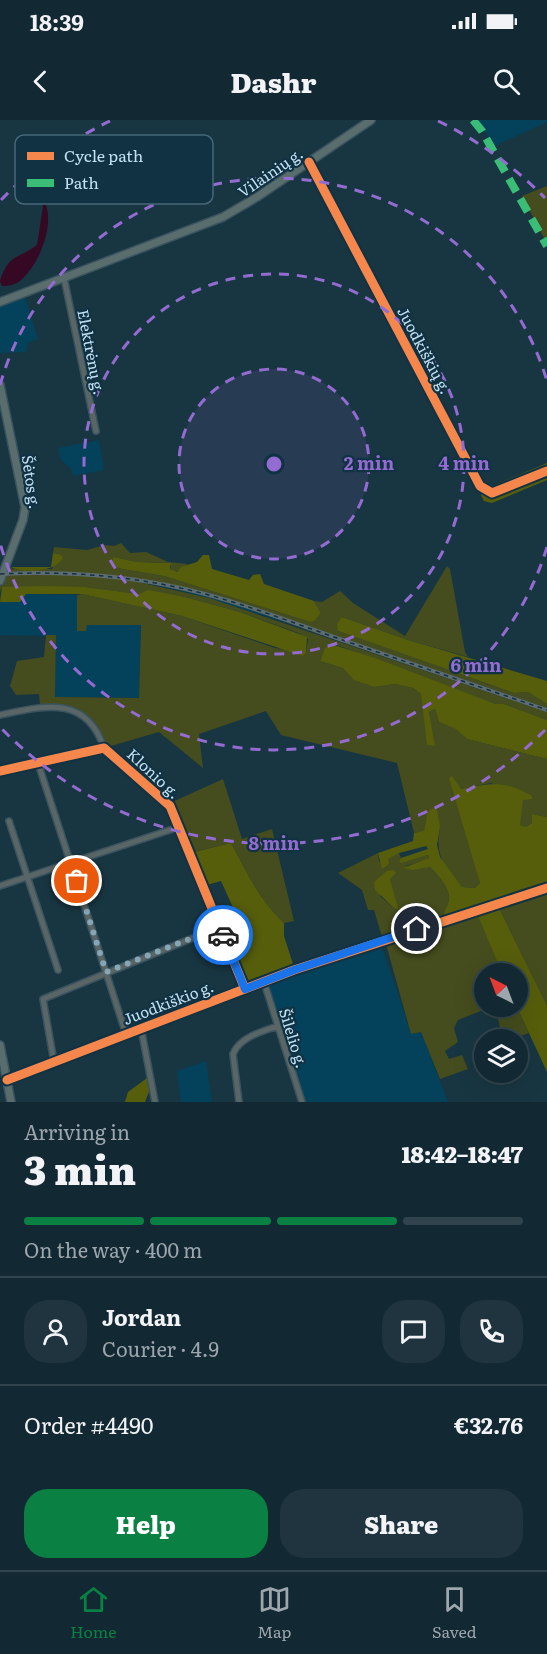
<!DOCTYPE html>
<html lang="en">
<head>
<meta charset="utf-8">
<style>
  body { margin:0; font-family:Literata,serif; background:#1f343e; color:#f1f3f6; height:100vh; display:flex; flex-direction:column; font-size:22px; white-space:nowrap }
  * { box-sizing:border-box; margin:0 }
  p { font-size:20px; color:#9ca6ac }
  .icon { flex:none; width:33px; height:33px; fill:none; stroke:currentColor; stroke-width:2; stroke-linecap:round; stroke-linejoin:round }
  .map { position:relative; height:982px; overflow:hidden }
  .details { display:flex; flex-direction:column; background:#122832; flex:1 }
  .details>* { flex:none }
  .needle { width:39px; rotate:318deg }
  .controls { position:absolute; left:474px; top:843px; display:grid; gap:12px }
  .controls a { display:grid; place-items:center; width:54px; height:54px; border-radius:50%; background:#122832; box-shadow:0 6px 24px #0002,0 0 0 2px #31444d; font-size:30px }
  .pin { position:absolute; display:grid; place-items:center; width:51px; height:51px; color:#fff; margin:-26px; border:3px solid #fff; border-radius:50%; box-shadow:0 2px 6px #0007 }
  .courier { position:absolute; display:grid; place-items:center; width:60px; height:60px; margin:-30px; border:4px solid #1a73e8; border-radius:50%; background:#fff; color:#222; box-shadow:0 2px 8px #0007 }
  .headline em { font-style:normal; font-weight:800 }
  .headline div { display:flex; flex-direction:column-reverse }
  .headline { display:flex; align-items:center; justify-content:space-between; height:102px; padding:0 24px }
  h1 { font-size:39px; font-weight:800; line-height:45px }
  .bar { display:grid; grid-template-columns:repeat(4,1fr); gap:9px 6px; align-content:center; height:72px; padding:0 24px }
  .bar i { height:8px; border-radius:4px; background:#31444d }
  .bar .active { background:#0b8043 }
  .bar p { grid-column:span 4 }
  .line { display:flex; align-items:center; gap:15px; padding:0 24px; border-top:2px solid #31444d }
  .line div { flex:1 }
  .round { display:grid; place-items:center; flex:none; width:63px; height:63px; border-radius:24px; background:#1f343e }
  .primary-button { display:flex; gap:12px; margin-top:auto; padding:12px 24px }
  .primary-button a { flex:1; height:69px; border-radius:24px; background:#0b8043; color:#fff; font-size:24px; font-weight:800; line-height:69px; text-align:center }
  .primary-button a+a { background:#1f343e; color:#f1f3f6 }
  .status { display:flex; justify-content:space-between; align-items:center; height:42px; padding:0 30px; background:#122832; direction:ltr }
  .status svg { height:16px; fill:currentColor }
  header { display:flex; justify-content:space-between; align-items:center; height:78px; padding:0 24px; background:#122832; font-size:27px; font-weight:800 }
  .tabs { display:flex; justify-content:space-around; align-items:center; height:84px; border-top:2px solid #31444d; background:#122832; font-size:16px; color:#9ca6ac }
  .tabs a { display:grid; justify-items:center; gap:3px }
  .tabs .active { color:#0b8043 }
  .map>svg:first-child { display:block }
  .built { fill:#04415a }
  .green { fill:#454c1d; fill-rule:evenodd }
  .forest { fill:#565e0c }
  .water { fill:#350823 }
  .lines { fill:none; stroke-linecap:round; stroke-linejoin:round }
  .minor-casing { stroke:#3a535f; stroke-width:8 }
  .major-casing { stroke:#3a535f; stroke-width:10 }
  .minor { stroke:#596665; stroke-width:5 }
  .major { stroke:#5a6d6d; stroke-width:7 }
  .rail-casing { stroke:#5e6c6f; stroke-width:4 }
  .rail { stroke:#103243; stroke-width:1.5; stroke-dasharray:4.5; stroke-linecap:butt }
  .quiet { stroke:#3abd76; stroke-width:8; stroke-dasharray:15 8; stroke-linecap:butt }
  .cycleway-casing { stroke:#103243; stroke-width:13 }
  .cycleway { stroke:#f5874c; stroke-width:9 }
  .done { stroke:#86a5b5; stroke-width:6; stroke-dasharray:0 10.8 }
  .route { stroke:#1a73e8; stroke-width:8 }
  .ring { fill:none; stroke:#946bd1; stroke-width:3; stroke-dasharray:10 8 }
  .labels { text-anchor:middle; dominant-baseline:central; stroke-width:4.5; stroke-linejoin:round; paint-order:stroke }
  .street-label { font-size:15px; fill:#c2e1f3; stroke:#103243 }
  .key { fill:#103243; stroke:#456778; stroke-width:1.5 }
  .key-label { font-size:16px; fill:#c2e1f3 }
  .centre { fill:#946bd1; stroke:#103243; stroke-width:3 }
  .ring-label { font-size:18px; text-anchor:middle; font-weight:bold; fill:#946bd1; stroke:#103243; stroke-width:4.5; stroke-linejoin:round; paint-order:stroke }
</style>
</head>
<body>
<div class="status"><b>18:39</b><svg viewBox="0 0 49 12"><path d="M0 12V9h3v3zM5 12V6h3v6zM10 12V3h3v9zM15 12V0h3v12zM26 1h20v11H26zM47 4h2v5h-2z"/></svg></div>
<header><svg class="icon" aria-label="back" viewBox="0 0 24 24"><path d="M15 5l-7 7 7 7"/></svg>Dashr<svg class="icon" aria-label="search" viewBox="0 0 24 24"><circle cx="10" cy="10" r="6"/><path d="M15 15l6 6"/></svg></header>
<div class="map">
<svg width="547" height="982" viewBox="0 0 547 982">
  <rect width="100%" height="100%" fill="#183642"/>
  <!-- built -->
  <path class="built" d="M478,0H547V2L494,26Z
    M25,177L38,219L28,223L26,232L0,233V187Z
    M99,320L104,350L73,356L71,349L60,339L58,328Z
    M45,451L134,458L210,473L547,588V592L288,503L182,471L134,461L6,455L7,452Z
    M26,474L77,475L78,511L86,505H141L139,578L55,577L56,516L0,515V482H20Z
    M379,824L382,828L397,870L411,914L421,912L448,982H304L268,867V861Z
    M206,941L212,982H181L177,951Z"/>
  <!-- green -->
  <path class="green" d="M547,66V124L522,76Z
    M121,423L130,433L146,432L168,442L188,444L176,452L170,449L172,443H170L137,442L114,437L122,449L164,456L310,502L321,493L314,481L322,482L340,471L353,483L405,516L447,446L450,449L465,532L468,537L405,519L342,497L338,511L514,573L528,572L547,584V588L210,473L134,458L45,451L7,452L9,447L13,449H52L59,434L53,433L54,427L87,430L105,425L114,426Z
    M45,454L85,455L134,461L209,478L547,592V600L504,584H496L337,525L330,524L324,531L320,541L343,548L355,560L374,567L395,564L413,568L421,574L434,626L429,592L435,589L439,602L456,608L467,619L547,639V697L532,694V703L526,707L519,706L523,679L491,663L461,669L480,763L475,768L462,767C443,744 435,737 440,707L426,702L424,712L414,713L397,643L281,615L266,591L199,614L203,648L159,612L104,628L96,608L63,587L40,586L39,574L16,575L10,566L17,541L44,537L46,515H56L55,577L139,578L141,505H87L86,511H77V475L82,474L182,496L275,528L306,532L308,519L298,513L240,492L185,477L148,471L139,474L84,467H2L0,472V466L6,455Z
    M223,659L242,719L272,709L294,801L284,803C260,781 246,751 231,723L189,733L168,684Z
    M378,733L379,742L399,733L401,738L399,741L428,735L429,738L425,741L405,746L430,747C436,753 450,768 449,778C449,783 446,788 445,793L447,796L382,817L374,790H368L362,770L338,753ZM394,750L390,758L395,789L380,776Z
    M547,771V887L498,786Z
    M478,793L502,853L484,854V886L491,887L458,900L454,908L458,922L445,931L449,939L462,935L468,949L440,959L421,912L411,914L386,824L387,822Z
    M495,887H517L529,913L513,919H503Z"/>
  <!-- forest -->
  <path class="forest" d="M547,343V360L492,383L484,381L481,375L490,367Z
    M53,433L59,434L63,437C58,452 23,454 11,447H51Z
    M203,435H209L212,449L249,460L253,455L260,454L264,464L314,481L321,493L314,501L310,502L164,456L122,449L115,446L111,442L114,437L137,442L170,443L173,444L170,446V449L177,452L181,447L197,442Z
    M44,466L85,467L139,474L148,470L185,477L240,492L307,517L306,532L303,536L182,496L82,474H26L20,482H0L2,467Z
    M342,497L405,519L547,561V584L528,572L514,573L338,511L337,504Z
    M331,524L375,538L496,584H504L547,600V639L467,619L456,609L439,602L435,589L429,592L435,626L427,625L421,574L413,568L395,564L374,567L354,560L343,548L320,541L325,528Z
    M452,656L461,669C489,663 506,660 532,676V679L523,680L520,705L526,707L532,703V694L547,697V765L447,796L444,793C446,788 449,783 449,778C450,768 436,753 430,747L412,750L403,748L429,738L428,735L401,743L399,741L401,738L428,729L426,726L399,733L388,739L389,744L382,749L378,733L413,721L414,713L424,711L428,691L433,688L437,690L440,707L437,725L440,737L462,767L475,768L480,763L449,658Z
    M231,723C246,751 260,781 284,803V816L293,844L247,863L243,860L220,807L240,803L221,761L203,766L190,733Z
    M394,750L396,753L390,759L398,788L395,789L375,770L374,762L387,751Z
    M498,786L547,886V952L517,887L518,854L502,853L479,798L478,793Z
    M147,958L149,961L150,969L145,982H125L128,972Z"/>
  <!-- water -->
  <path class="water" d="M44,80C56,103 40,144 20,161C15,165 8,166 2,166L0,161C9,133 17,140 37,125Z"/>
  <g class="lines">
    <defs>
      <path id="minor" d="M309,42L480,366L492,373L547,351
        M64,158L96,311
        M0,595C44,586 86,574 104,628
        M38,643L126,914
        M0,651L104,628L170,686L245,869
        M9,701L58,850
        M0,766L179,707
        M264,862L302,982
        M141,908L155,982
        M54,942L43,879L220,807
        M7,960L294,850L547,768
        M239,982L233,934C239,918 262,911 278,906"/>
      <path id="major" d="M0,182L223,97L257,77L371,0
        M0,265L25,387L23,400L0,461
        M0,925L11,982"/>
    </defs>
    <!-- minor casing -->
    <use href="#minor" class="minor-casing"/>
    <!-- major casing -->
    <use href="#major" class="major-casing"/>
    <!-- minor -->
    <use href="#minor" class="minor"/>
    <!-- major -->
    <use href="#major" class="major"/>
    <defs>
      <path id="rail" d="M0,454C63,451 124,455 185,469C242,482 298,505 354,524C418,546 483,568 547,590"/>
    </defs>
    <!-- rail casing -->
    <use href="#rail" class="rail-casing"/>
    <!-- rail -->
    <use href="#rail" class="rail"/>
    <!-- quiet -->
    <path class="quiet" d="M473,0L482,11L547,126"/>
    <defs>
      <path id="cycleway" d="M309,42L480,366L492,373L547,351
        M0,651L104,628L170,686L245,869
        M7,960L294,850L547,768"/>
    </defs>
    <!-- cycleway casing -->
    <use href="#cycleway" class="cycleway-casing"/>
    <!-- cycleway -->
    <use href="#cycleway" class="cycleway"/>
  </g>
  <g class="lines">
    <!-- done -->
    <path class="done" d="M77,761L106,852L220,807L223,815"/>
    <!-- route -->
    <path class="route" d="M223,815L245,869L294,850L417,809"/>
  </g>
  <!-- distance rings -->
  <circle cx="274" cy="344" r="95" fill="#946bd1" fill-opacity=".12"/>
  <g class="ring">
    <circle cx="274" cy="344" r="95"/>
    <circle cx="274" cy="344" r="190"/>
    <path d="M547 427A285 285 0 0 1 0 423M0 265A285 285 0 0 1 547 261"/>
    <path d="M545 610A380 380 0 0 1 1 608M1 80A380 380 0 0 1 110 1M438 1A380 380 0 0 1 545 78"/>
  </g>
  <g class="labels">
    <!-- street labels -->
    <g class="street-label">
      <text transform="translate(270 52) rotate(-34)">Vilainių g.</text>
      <text transform="translate(425 230) rotate(62)">Juodkiškių g.</text>
      <text transform="translate(92 232) rotate(79)">Elektrėnų g.</text>
      <text transform="translate(32 362) rotate(82)">Šėtos g.</text>
      <text transform="translate(154 653) rotate(43)">Klonio g.</text>
      <text transform="translate(168 882) rotate(-21)">Juodkiškio g.</text>
      <text transform="translate(294 918) rotate(73)">Šilelio g.</text>
    </g>
  </g>
  <!-- legend -->
  <rect x="15" y="15" width="198" height="69" rx="9" class="key"/>
  <rect x="27" y="32" width="27" height="8" fill="#f5874c"/>
  <rect x="27" y="59" width="27" height="8" fill="#3abd76"/>
  <g class="key-label">
    <text x="64" y="42">Cycle path</text>
    <text x="64" y="69">Path</text>
  </g>
  <circle cx="274" cy="344" r="9" class="centre"/>
  <g class="ring-label">
    <text x="369" y="350">2 min</text>
    <text x="464" y="350">4 min</text>
    <text x="476" y="552">6 min</text>
    <text x="274" y="730">8 min</text>
  </g>
</svg>
<div class="controls">
<a><svg class="needle" viewBox="-14 -14 28 28"><path d="M0-13l5 13h-10z" fill="#e53935"/><path d="M0 13l5-13h-10z" fill="#9ca6ac"/></svg></a>
<a><svg class="icon" aria-label="layers" viewBox="0 0 24 24"><path d="M12 4l9 5-9 5-9-5zM3 14l9 5 9-5"/></svg></a>
</div>
<div class="pin" style="left:77px;top:761px;background:#ea580c"><svg class="icon" aria-label="bag" viewBox="0 0 24 24"><path d="M5 8h14l-1 12H6zM9 8a3 3 0 0 1 6 0"/></svg></div>
<div class="pin" style="left:417px;top:809px;background:#1f2937"><svg class="icon" aria-label="home" viewBox="0 0 24 24"><path d="M3 11l9-7 9 7M6 9v11h12V9"/></svg></div>
<div class="courier" style="left:223px;top:815px"><svg class="icon" aria-label="car" viewBox="0 0 24 24"><path d="M5 17H2v-5l4-1 3-4h7l3 4 3 1v5h-3M9 17h6M6 11h13"/><circle cx="7" cy="17" r="2"/><circle cx="17" cy="17" r="2"/></svg></div>
</div>
<section class="details">
<div class="headline"><div><h1>3 min</h1><p>Arriving in</p></div><em>18:42–18:47</em></div>
<div class="bar"><i class="active"></i><i class="active"></i><i class="active"></i><i></i><p>On the way · 400 m</p></div>
<div class="line" style="height:108px"><a class="round"><svg class="icon" aria-label="person" viewBox="0 0 24 24"><circle cx="12" cy="8" r="4"/><path d="M4 21q1-7 8-7t8 7"/></svg></a><div><b>Jordan</b><p>Courier · 4.9</p></div><a class="round"><svg class="icon" aria-label="chat" viewBox="0 0 24 24"><path d="M4 5h16v11H9l-5 4z"/></svg></a><a class="round"><svg class="icon" aria-label="phone" viewBox="0 0 24 24"><path d="M5 4h4l2 5-3 2q2 4 5 5l2-3 5 2v4C11 20 4 13 5 4z"/></svg></a></div>
<div class="line" style="height:78px"><div>Order #4490</div><b>€32.76</b></div>
<div class="primary-button"><a>Help</a><a>Share</a></div>
</section>
<nav class="tabs">
<a class="active"><svg class="icon" aria-label="home" viewBox="0 0 24 24"><path d="M3 11l9-7 9 7M6 9v11h12V9"/></svg>Home</a>
<a><svg class="icon" aria-label="map" viewBox="0 0 24 24"><path d="M3 6l6-2 6 2 6-2v14l-6 2-6-2-6 2zM9 4v14M15 6v14"/></svg>Map</a>
<a><svg class="icon" aria-label="saved" viewBox="0 0 24 24"><path d="M7 4h10v16l-5-4-5 4z"/></svg>Saved</a>
</nav>
</body>
</html>
